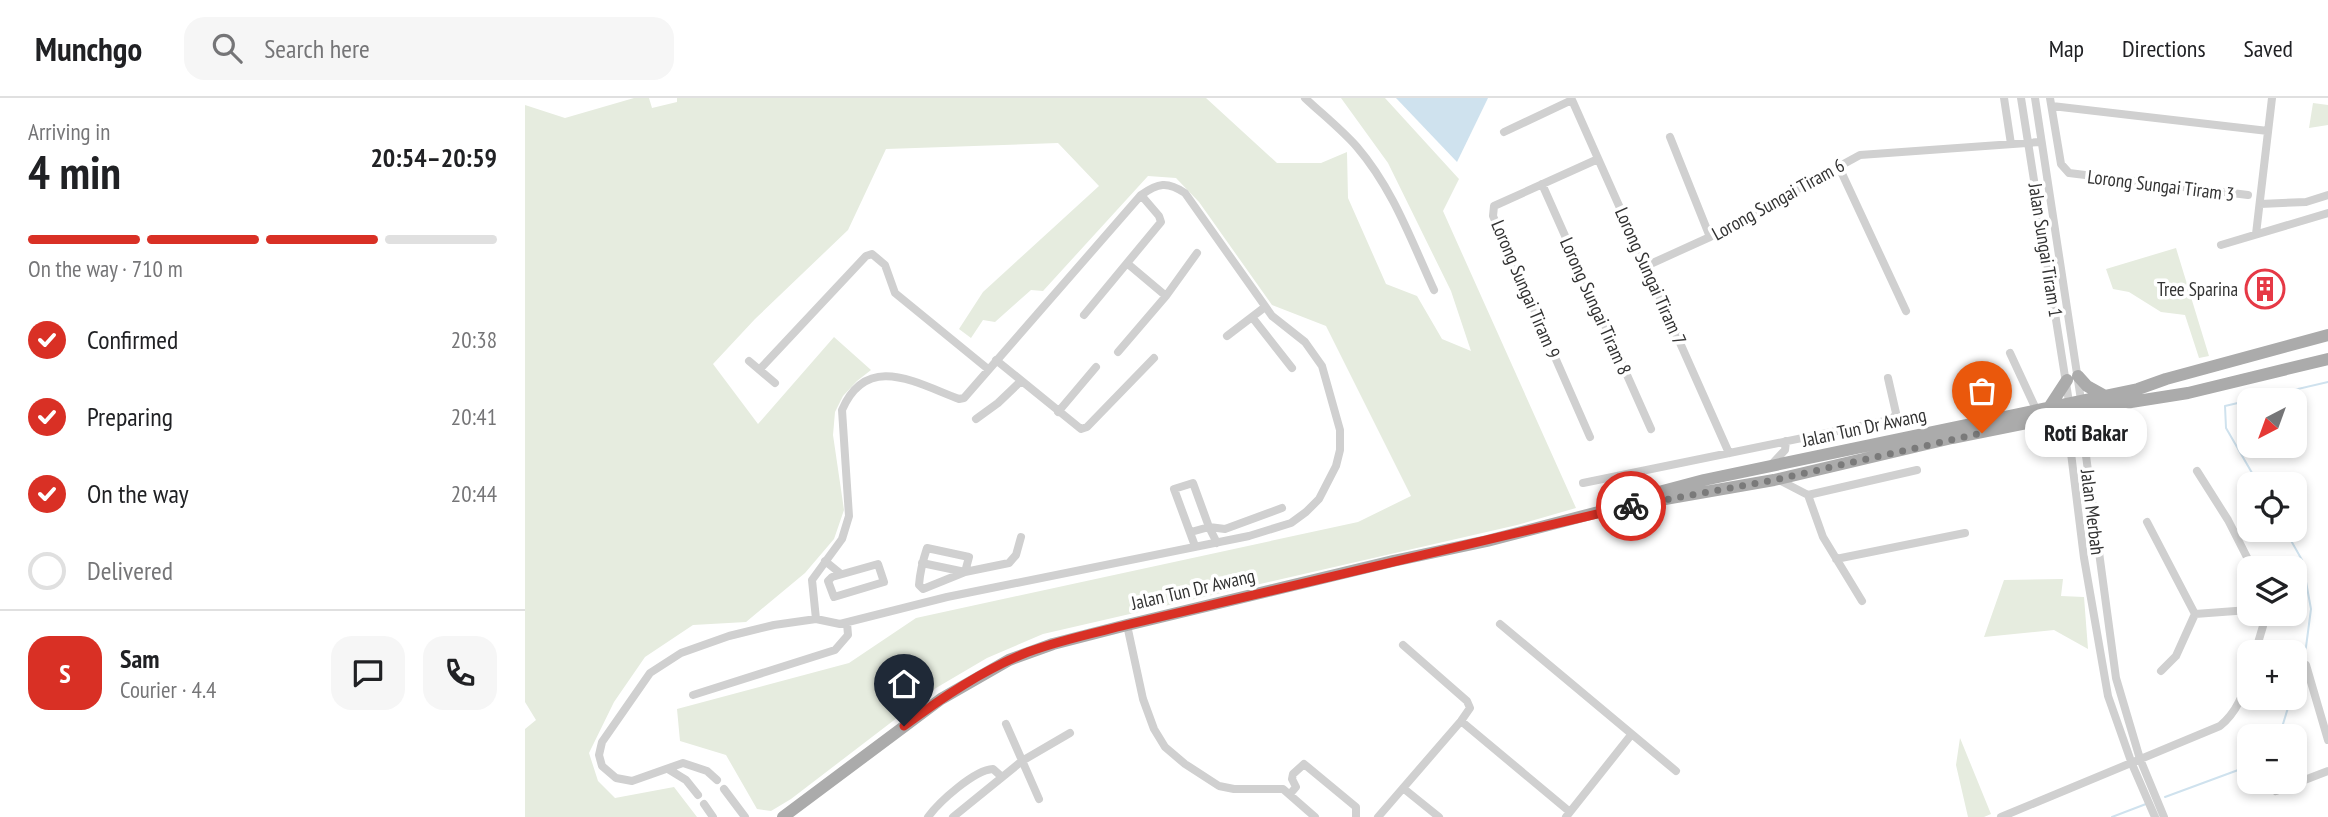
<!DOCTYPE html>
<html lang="en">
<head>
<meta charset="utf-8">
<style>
  body { margin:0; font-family:"PT Sans Narrow",sans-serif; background:#f6f6f6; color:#202124; height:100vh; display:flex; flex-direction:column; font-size:26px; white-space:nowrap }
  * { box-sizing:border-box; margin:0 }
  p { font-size:23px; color:#757577 }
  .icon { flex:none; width:38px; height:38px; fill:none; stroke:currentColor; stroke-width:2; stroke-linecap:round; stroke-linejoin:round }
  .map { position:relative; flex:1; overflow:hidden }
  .details { display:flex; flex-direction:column; background:#fff; width:525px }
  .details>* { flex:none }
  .needle { width:46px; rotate:221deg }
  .buttons { position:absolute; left:1712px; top:290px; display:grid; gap:14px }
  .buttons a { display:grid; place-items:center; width:70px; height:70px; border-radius:14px; background:#fff; box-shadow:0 4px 10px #0003; font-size:35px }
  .pin { position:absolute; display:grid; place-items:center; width:60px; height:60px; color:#fff; margin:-72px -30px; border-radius:50% 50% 50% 0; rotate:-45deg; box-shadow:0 0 7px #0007 }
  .pin .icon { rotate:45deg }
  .courier { position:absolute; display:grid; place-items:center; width:70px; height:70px; margin:-35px; border:5px solid #d93025; border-radius:50%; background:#fff; color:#222; box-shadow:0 2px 9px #0007 }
  .bubble { position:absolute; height:49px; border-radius:21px; background:#fff; box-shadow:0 4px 10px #0003; font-size:23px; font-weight:600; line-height:49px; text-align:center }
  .head em { font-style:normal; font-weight:600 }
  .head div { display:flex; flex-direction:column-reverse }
  .head { display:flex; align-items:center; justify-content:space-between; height:119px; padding:0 28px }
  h1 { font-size:46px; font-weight:600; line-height:52px }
  .bar { display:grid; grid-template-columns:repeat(4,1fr); gap:10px 7px; align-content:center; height:84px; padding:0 28px }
  .bar i { height:9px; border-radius:5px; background:#e0e0e0 }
  .bar .selected { background:#d93025 }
  .bar p { grid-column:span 4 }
  .line { display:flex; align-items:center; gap:18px; padding:0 28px; border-top:2px solid #e0e0e0 }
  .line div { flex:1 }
  .round { display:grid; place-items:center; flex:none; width:74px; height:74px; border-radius:21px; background:#f6f6f6 }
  ol { padding:0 28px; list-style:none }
  li { display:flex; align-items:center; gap:21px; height:77px }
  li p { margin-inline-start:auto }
  li .icon { padding:7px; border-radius:50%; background:#d93025; color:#fff; stroke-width:4 }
  li:last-child { color:#757577 }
  li i { width:38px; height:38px; border:4px solid #e0e0e0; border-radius:50% }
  header { display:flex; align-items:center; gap:42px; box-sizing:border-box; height:98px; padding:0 35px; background:#fff; border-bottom:2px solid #e0e0e0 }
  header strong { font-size:33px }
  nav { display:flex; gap:38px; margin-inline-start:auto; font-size:24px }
  .search { width:490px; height:63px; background:#f6f6f6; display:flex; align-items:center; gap:18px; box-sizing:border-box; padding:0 24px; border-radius:21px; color:#757577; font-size:26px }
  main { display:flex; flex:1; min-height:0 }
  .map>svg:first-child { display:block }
  .green { fill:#e6ecdf }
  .water { fill:#cfe2ee }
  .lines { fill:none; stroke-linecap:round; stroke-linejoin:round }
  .stream { stroke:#cfe2ee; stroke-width:2 }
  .minor { stroke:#d0d0d0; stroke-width:8 }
  .primary { stroke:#ababab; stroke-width:12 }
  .done { stroke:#7a7a7a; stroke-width:7; stroke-dasharray:0 12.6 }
  .route { stroke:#d93025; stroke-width:9 }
  .labels { text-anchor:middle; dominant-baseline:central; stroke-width:7; stroke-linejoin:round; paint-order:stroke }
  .street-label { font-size:19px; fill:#333; stroke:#fff }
  .poi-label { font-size:19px; fill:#333; stroke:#fff; text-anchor:end }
</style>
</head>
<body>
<header>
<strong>Munchgo</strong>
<div class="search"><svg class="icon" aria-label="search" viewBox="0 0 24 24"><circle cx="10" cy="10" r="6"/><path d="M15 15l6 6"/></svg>Search here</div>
<nav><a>Map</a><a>Directions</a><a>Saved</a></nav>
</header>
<main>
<section class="details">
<div class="head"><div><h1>4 min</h1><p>Arriving in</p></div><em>20:54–20:59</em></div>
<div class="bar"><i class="selected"></i><i class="selected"></i><i class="selected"></i><i></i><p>On the way · 710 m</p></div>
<ol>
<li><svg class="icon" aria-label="check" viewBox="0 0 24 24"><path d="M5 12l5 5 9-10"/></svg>Confirmed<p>20:38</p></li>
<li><svg class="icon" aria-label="check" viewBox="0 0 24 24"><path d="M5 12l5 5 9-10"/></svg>Preparing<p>20:41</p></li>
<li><svg class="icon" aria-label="check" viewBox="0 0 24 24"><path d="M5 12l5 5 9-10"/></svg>On the way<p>20:44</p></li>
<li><i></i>Delivered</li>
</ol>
<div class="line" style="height:126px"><b class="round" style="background:#d93025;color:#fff">S</b><div><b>Sam</b><p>Courier · 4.4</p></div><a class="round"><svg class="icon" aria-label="chat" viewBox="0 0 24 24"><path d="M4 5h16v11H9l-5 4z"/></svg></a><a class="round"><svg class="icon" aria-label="phone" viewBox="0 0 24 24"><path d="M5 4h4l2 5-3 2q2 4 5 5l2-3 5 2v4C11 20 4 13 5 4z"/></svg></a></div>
</section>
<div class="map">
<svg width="1803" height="719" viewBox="0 0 1803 719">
  <rect width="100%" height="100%" fill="#fff"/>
  <!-- green -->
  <path class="green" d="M109,0H124L127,10L152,4V0H681L752,65H796L822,54L823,100L861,186L892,198L917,241L946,253L926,193L863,65L816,0H860L934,81L918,113L1051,410L992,427L518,536L462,560L411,590L266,701L246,713L232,711L201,657L155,643L152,611L324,565L391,520L833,424L886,398L801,228L747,207L674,104L651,80L623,78L518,193L506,192L470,224L458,222L446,240L434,231L458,194L574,88L533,45L361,51L323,132L230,221L188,266L233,326L309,239L346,272L332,283L318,298L310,314L308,337L319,412L309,441L280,475L221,524L168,527L120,559L89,604L64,655L73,683L90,700L149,689L172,719H0V631L11,622L0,604V7L40,20Z
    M1788,5L1803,7V27L1784,30Z
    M1651,150L1684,258L1674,260L1660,217L1636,214L1604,194L1588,191L1581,171Z
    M1538,481L1536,498L1559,499L1563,551L1529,532L1459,539L1479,482Z
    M1435,640L1466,716L1459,719H1443L1431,667Z"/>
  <!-- water -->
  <path class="water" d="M871,0H963L932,64Z"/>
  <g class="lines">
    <!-- stream -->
    <path class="stream" d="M1734,387L1701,330L1700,308L1803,284
      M1760,432L1777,462L1786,511L1781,549L1769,588
      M1754,639L1766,600
      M1640,699L1724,668
      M1587,719L1621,706"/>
    <!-- minor -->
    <path class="minor" d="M780,0C797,16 816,31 832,49C868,91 886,142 909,192
      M1479,0L1486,46
      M1496,0L1544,304
      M1510,0L1556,302
      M1525,0L1536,66L1544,75L1723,97
      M1527,8L1743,33
      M979,34L1047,2L1204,355
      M1145,39L1185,139
      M1313,67L1381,213
      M1017,86L1126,331
      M1735,106L1781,104L1803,97
      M1731,136L1747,0
      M1696,147L1803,115
      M603,166L641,198
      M1121,168L1185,139L1335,57L1515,44
      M559,217L636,124L634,118L616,97
      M727,219L767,270
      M702,238L740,209
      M593,254L641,198L672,155
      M1485,255L1511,311
      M471,262L556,331L562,329L629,260
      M224,263L250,285
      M1460,268L1470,319
      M235,271L341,158L347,156L360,167L370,195L463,271
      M533,314L571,269
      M451,321L473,305L496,283
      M1065,339L968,118L969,108L1073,61
      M1247,366L1260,352L1261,343
      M1672,373L1703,422L1728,471
      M1256,383L1283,397L1298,439L1337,503
      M1058,385L1365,322L1369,319L1371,315L1363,280
      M1283,397L1392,372
      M1622,424L1670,516L1651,558L1636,573
      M666,434L684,429L700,431L757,410
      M670,448L649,391L668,385L684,429L692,445
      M1311,461L1440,435
      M300,463L316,476
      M397,465L440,474L444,459L402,450C398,462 395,474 394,487L398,491L440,474L484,465L491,457L496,439
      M353,466L359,484L309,499L303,483L307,479Z
      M1670,516L1724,512
      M975,526L1151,673
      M602,527L618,601L629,631L640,649L660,666L694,688L709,691H758L790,719
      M1730,555L1738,528V516
      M1781,567L1803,642
      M168,597L310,552L323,537L322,525
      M936,623L1045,714
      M481,626L514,701
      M143,671L161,682L173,697
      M192,682L182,673L158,665L107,683L91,680L77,668L74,657L77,644L125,575L156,555L204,538L249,527L291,521L315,526L422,499L724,438L766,425L781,414L794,401L811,368L815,352V332L797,268L780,244L747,218L660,95C642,83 633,85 616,97L439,300L434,301C391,285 342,254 317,312L324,418L317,441L287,482L291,521
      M878,690L914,719
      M199,691L220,719
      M1751,693L1803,673
      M765,696L771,689L767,681L768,676L779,666L831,709V719
      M179,706L188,719
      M403,719C414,704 449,672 468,671L477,679
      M428,719L497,663L545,635
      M853,719L936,623L945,610L942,603L878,547
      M1041,719L1106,637
      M1476,719L1695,628C1712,614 1718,597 1724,576
      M1630,719L1607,666L1583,598L1559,460L1545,347L1547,337L1552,334L1559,343L1591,580L1615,661L1639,719"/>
    <!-- primary -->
    <path class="primary" d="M1553,278L1562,288L1580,298
      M1525,308L1542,282
      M1506,326L1532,337L1545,347
      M1559,343L1567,327L1583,310
      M1115,399L1179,382L1613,291L1641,281L1803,237
      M258,719L416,601L484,562L528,546L602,527L868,463L962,443L1089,410L1249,382L1427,340L1606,304L1663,295L1803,261"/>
  </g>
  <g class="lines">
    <!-- done -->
    <path class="done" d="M1106,408L1249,382L1457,335"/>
    <!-- route -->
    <path class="route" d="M379,628C418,599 458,572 503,554C535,542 569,535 601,527L1106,408"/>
  </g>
  <!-- icons -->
  <defs>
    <symbol id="building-ring" viewBox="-11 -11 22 22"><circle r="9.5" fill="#fff" stroke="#e63946" stroke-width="1.5"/><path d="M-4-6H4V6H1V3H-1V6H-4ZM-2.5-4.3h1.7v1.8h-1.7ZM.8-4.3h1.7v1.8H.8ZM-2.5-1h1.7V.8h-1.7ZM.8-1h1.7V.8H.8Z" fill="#e63946"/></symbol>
  </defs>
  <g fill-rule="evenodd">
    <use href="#building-ring" x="1718" y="169" width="44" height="44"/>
  </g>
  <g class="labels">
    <!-- street labels -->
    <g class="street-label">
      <text transform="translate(1636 87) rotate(7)">Lorong Sungai Tiram 3</text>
      <text transform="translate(1253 101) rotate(-29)">Lorong Sungai Tiram 6</text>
      <text transform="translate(1521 152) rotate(81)">Jalan Sungai Tiram 1</text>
      <text transform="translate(1126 178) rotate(66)">Lorong Sungai Tiram 7</text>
      <text transform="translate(1001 191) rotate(67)">Lorong Sungai Tiram 9</text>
      <text transform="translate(1071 208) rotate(66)">Lorong Sungai Tiram 8</text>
      <text transform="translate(1339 329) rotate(-12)">Jalan Tun Dr Awang</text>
      <text transform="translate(1568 414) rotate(83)">Jalan Merbah</text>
      <text transform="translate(668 491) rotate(-13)">Jalan Tun Dr Awang</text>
    </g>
    <!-- poi labels -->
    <g class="poi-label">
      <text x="1713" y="191">Tree Sparina</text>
    </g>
  </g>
</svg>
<div class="buttons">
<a><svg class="needle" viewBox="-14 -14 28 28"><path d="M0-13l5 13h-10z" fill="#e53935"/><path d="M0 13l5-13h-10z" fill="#757577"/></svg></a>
<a><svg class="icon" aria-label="locate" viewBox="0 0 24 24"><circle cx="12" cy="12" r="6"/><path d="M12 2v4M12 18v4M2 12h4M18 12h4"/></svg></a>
<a><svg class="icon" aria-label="layers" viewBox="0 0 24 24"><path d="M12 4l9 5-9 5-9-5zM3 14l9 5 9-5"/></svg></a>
<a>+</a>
<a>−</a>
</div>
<div class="pin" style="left:1457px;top:335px;background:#ea580c"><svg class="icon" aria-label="bag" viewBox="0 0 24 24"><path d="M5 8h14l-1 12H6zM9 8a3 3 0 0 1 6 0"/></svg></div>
<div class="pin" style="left:379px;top:628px;background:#1f2937"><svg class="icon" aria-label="home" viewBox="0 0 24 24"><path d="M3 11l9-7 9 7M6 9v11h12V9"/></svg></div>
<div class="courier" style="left:1106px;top:408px"><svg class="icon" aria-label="bike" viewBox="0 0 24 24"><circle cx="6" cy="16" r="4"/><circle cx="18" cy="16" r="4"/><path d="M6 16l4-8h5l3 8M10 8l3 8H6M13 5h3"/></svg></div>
<div class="bubble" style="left:1500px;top:310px;width:122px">Roti Bakar</div>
</div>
</main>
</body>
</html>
